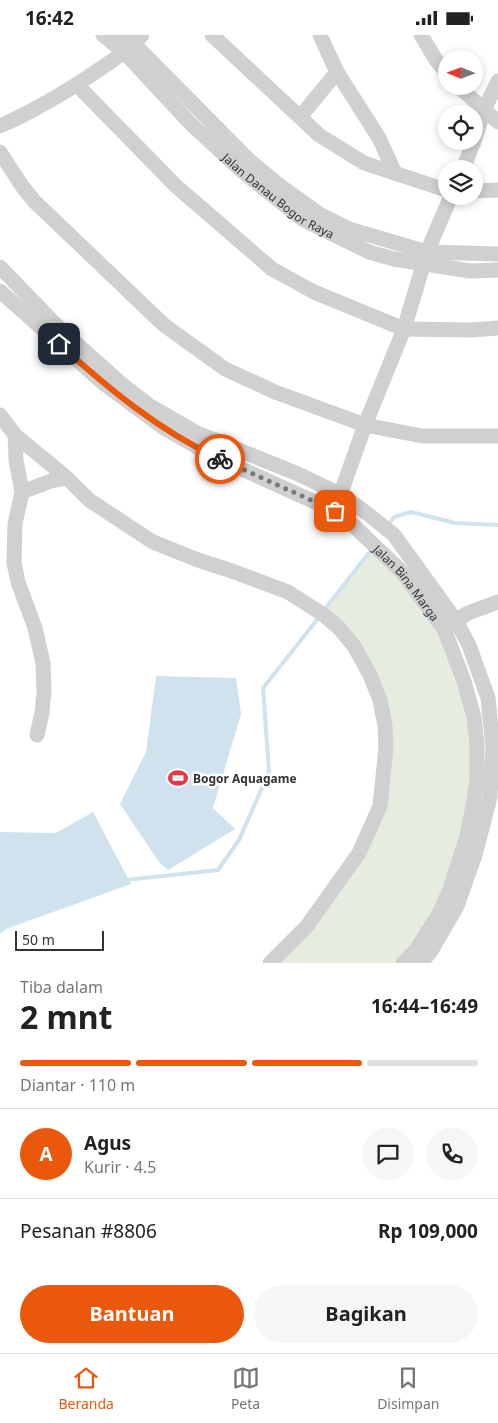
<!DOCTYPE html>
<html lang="id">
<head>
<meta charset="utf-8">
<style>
  body { margin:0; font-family:"Noto Sans",sans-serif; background:#f6f6f6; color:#222; height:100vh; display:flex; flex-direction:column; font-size:19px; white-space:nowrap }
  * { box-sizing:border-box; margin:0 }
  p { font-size:16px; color:#767676 }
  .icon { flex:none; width:28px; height:28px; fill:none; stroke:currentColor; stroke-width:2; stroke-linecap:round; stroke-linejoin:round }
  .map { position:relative; height:928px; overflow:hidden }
  .panel { display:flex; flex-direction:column; background:#fff; flex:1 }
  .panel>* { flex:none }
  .needle { width:32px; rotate:271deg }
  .controls { position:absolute; left:438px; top:15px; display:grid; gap:10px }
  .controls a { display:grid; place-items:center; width:45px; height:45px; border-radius:50%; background:#fff; box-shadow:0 2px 8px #0003; font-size:25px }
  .scale { position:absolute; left:15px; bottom:12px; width:89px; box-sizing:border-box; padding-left:5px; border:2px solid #333; border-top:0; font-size:14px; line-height:18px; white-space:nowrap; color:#333; -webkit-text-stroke:4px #fff; paint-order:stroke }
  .pin { position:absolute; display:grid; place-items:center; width:42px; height:42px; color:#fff; margin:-21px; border-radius:10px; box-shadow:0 2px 8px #0006 }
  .courier { position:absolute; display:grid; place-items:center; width:50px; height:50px; margin:-25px; border:4px solid #ea580c; border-radius:50%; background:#fff; color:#222; box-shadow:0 1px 6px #0007 }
  .summary em { font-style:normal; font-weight:700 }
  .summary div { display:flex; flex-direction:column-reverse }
  .summary { display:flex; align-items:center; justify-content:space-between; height:85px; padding:0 20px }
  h1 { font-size:32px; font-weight:700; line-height:38px }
  .bar { display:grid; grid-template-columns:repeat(4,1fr); gap:8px 5px; align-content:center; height:60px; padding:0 20px }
  .bar i { height:6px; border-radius:4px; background:#e0e0e0 }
  .bar .selected { background:#ea580c }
  .bar p { grid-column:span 4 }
  .line { display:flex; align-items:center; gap:12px; padding:0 20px; border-top:1px solid #e0e0e0 }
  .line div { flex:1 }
  .round { display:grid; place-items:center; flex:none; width:52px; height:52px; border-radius:26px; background:#f6f6f6 }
  .button { display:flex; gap:10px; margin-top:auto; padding:10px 20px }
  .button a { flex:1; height:58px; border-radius:30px; background:#ea580c; color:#fff; font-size:20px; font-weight:700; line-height:58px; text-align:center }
  .button a+a { background:#f6f6f6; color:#222 }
  .status { display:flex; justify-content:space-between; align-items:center; height:35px; padding:0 25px; background:#fff; direction:ltr }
  .status svg { height:14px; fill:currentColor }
  .tab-bar { display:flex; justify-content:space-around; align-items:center; height:70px; border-top:1px solid #e0e0e0; background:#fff; font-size:14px; color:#767676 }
  .tab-bar a { display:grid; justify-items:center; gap:2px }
  .tab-bar .selected { color:#ea580c }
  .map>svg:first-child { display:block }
  .green { fill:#e6ecdf }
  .water { fill:#cfe2ee }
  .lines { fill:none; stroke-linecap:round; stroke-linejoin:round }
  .stream { stroke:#cfe2ee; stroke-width:4 }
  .minor { stroke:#d0d0d0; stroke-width:15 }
  .done { stroke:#7a7a7a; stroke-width:5; stroke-dasharray:0 9 }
  .route { stroke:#ea580c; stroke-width:6 }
  .labels { text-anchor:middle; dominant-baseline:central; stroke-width:5; stroke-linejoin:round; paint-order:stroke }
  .street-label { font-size:12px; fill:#333; stroke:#fff }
  .poi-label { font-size:12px; font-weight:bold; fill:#333; stroke:#fff; text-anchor:start }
</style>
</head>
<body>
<div class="status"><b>16:42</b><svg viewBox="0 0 49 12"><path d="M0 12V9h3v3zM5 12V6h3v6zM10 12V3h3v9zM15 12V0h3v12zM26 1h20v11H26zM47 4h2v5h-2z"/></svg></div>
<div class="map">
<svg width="498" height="928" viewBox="0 0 498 928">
  <rect width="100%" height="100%" fill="#fff"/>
  <!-- green -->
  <path class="green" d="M374,512L402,537L457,627L477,743L450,854L403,928H270L307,891L380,771L386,712L370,640L321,579Z"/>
  <!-- water -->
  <path class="water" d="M156,641L236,643L241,679L213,773L235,794L168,835L159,827L120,769L146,717Z
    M93,777L131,849L6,894L0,899V797L56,798Z"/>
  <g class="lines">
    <!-- stream -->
    <path class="stream" d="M388,491L394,482L411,477L455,488L498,490
      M324,575L372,514
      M126,845L218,835L239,805L269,737L263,653L320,581"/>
    <!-- minor -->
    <g class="minor">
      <path id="s1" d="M103,0L124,17L190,88L242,136L302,184L369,217L394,224L470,236L498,235"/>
      <path d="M122,0L134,9L249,125L279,150L321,180L349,194L427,217L498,219"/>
      <path d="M212,0L319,100L364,128L446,155"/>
      <path d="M320,0L337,37L379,103L395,138"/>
      <path d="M421,0L436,25L446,37"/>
      <path d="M77,50L176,151L272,234L314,257L404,294L471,295L498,293"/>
      <path d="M458,51L498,87"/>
      <path d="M300,82L337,37"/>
      <path d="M0,91C34,76 66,57 97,36C113,25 129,15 142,0"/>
      <path d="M474,106L484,75L498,46"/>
      <path d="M0,117L22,151L34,166L164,290L225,334L275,357L365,390L422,401H498"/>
      <path d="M463,134L474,106"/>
      <path d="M474,156L498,155"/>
      <path d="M0,232L59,293L124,351L150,371L197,398L298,439L340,459L364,476L394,500L456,586L469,610L488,663L493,712L490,762L475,820L457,871L431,916L421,928"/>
      <path id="s2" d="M0,256L103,348L164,393L213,421L335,476L354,491L402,537L444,594L464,646L474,682L477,709V743L474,766L467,801L450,854L439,879L416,915L403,928"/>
      <path d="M0,380L15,400L67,443L89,465L153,507L198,525L229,535L288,557L324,580L339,593L354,611L370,640L380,665L385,691L386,712L380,771L359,818L307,891L270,928"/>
      <path d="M15,400L16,425L22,457L15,489L14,528L18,547L35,593L43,628L44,657L42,678L37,700"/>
      <path d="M22,457L51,446L67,443"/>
      <path d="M337,469L365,390L404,294L427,217L451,161"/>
      <path d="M449,591L468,578L498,567"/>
    </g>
  </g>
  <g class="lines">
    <!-- done -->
    <path class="done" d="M220,424L335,476"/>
    <!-- route -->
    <path class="route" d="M59,309C108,353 159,396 220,424"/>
  </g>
  <!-- icons -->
  <defs>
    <symbol id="stadium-bare" viewBox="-9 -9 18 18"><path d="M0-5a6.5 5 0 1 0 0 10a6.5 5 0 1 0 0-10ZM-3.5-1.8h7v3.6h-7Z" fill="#e63946" stroke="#fff" stroke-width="2.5" paint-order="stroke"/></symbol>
  </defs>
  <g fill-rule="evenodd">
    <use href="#stadium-bare" x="164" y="729" width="28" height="28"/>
  </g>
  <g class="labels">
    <!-- street labels -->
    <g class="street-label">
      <text stroke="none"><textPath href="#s1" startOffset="239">Jalan Danau Bogor Raya</textPath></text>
      <text stroke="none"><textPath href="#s2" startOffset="506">Jalan Bina Marga</textPath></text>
    </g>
    <!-- poi labels -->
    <g class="poi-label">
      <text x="193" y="743">Bogor Aquagame</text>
    </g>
  </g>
</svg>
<div class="controls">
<a><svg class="needle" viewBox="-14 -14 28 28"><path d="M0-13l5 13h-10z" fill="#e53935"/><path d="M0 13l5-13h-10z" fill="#767676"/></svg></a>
<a><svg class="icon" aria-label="locate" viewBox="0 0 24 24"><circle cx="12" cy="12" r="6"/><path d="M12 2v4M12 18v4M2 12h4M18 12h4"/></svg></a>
<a><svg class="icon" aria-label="layers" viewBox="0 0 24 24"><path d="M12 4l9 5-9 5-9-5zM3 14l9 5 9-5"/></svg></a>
</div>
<div class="scale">50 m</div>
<div class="pin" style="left:335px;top:476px;background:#ea580c"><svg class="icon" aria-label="bag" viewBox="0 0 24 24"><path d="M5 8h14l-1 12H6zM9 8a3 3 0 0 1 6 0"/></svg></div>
<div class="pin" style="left:59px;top:309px;background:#1f2937"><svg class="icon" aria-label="home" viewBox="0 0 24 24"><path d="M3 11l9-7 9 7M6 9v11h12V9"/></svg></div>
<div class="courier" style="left:220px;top:424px"><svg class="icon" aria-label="bike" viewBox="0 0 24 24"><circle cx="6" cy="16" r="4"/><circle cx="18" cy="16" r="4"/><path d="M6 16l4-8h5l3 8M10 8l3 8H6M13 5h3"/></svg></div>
</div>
<section class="panel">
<div class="summary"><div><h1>2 mnt</h1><p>Tiba dalam</p></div><em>16:44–16:49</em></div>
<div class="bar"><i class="selected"></i><i class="selected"></i><i class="selected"></i><i></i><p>Diantar · 110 m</p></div>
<div class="line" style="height:90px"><b class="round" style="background:#ea580c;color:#fff">A</b><div><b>Agus</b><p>Kurir · 4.5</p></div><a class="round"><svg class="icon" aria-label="chat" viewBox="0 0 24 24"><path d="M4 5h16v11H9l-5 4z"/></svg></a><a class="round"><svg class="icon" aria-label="phone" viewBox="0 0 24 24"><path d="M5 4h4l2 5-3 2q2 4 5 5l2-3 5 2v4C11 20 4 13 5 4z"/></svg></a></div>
<div class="line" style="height:65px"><div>Pesanan #8806</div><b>Rp 109,000</b></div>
<div class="button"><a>Bantuan</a><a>Bagikan</a></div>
</section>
<nav class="tab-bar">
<a class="selected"><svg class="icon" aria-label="home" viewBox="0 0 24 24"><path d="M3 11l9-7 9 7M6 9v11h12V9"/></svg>Beranda</a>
<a><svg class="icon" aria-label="map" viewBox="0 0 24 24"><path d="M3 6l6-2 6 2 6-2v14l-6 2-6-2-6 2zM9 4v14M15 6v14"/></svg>Peta</a>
<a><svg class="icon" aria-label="saved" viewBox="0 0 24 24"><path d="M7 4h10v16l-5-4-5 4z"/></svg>Disimpan</a>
</nav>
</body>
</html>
